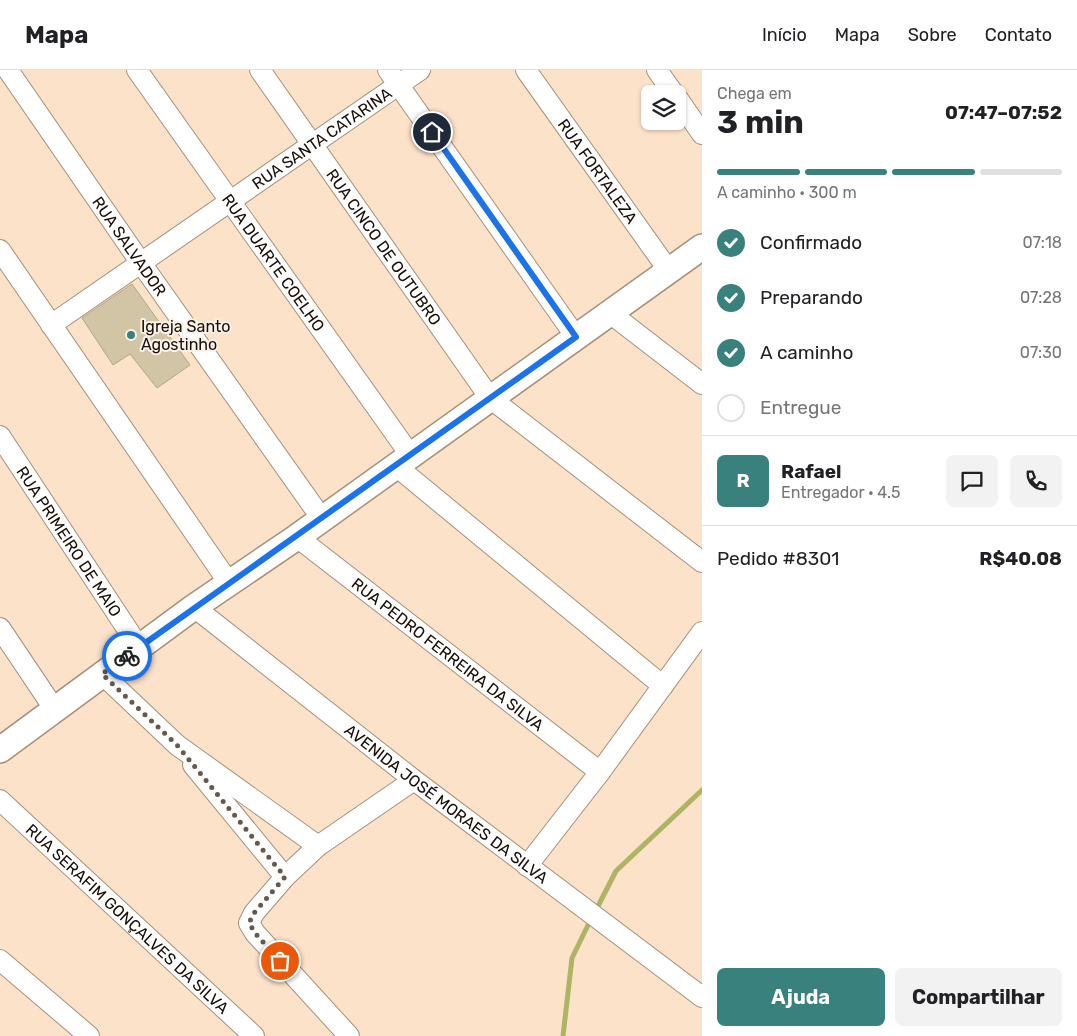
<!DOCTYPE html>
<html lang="pt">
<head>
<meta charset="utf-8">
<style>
  body { margin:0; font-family:Rubik,sans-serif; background:#f2f2f2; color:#202124; height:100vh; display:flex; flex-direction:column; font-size:19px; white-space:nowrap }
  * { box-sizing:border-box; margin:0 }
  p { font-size:16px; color:#757577 }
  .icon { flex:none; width:28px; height:28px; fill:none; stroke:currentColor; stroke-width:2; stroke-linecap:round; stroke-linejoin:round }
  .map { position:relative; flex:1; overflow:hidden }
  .sheet { display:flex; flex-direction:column; background:#fff; width:375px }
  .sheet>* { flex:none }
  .fabs { position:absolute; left:641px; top:15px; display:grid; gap:10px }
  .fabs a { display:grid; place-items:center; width:45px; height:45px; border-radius:8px; background:#fff; box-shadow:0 1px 4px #0004; font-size:25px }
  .pin { position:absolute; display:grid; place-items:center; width:42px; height:42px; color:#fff; margin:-21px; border:2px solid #fff; border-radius:50%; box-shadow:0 1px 5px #0007 }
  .courier { position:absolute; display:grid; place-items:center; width:50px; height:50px; margin:-25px; border:4px solid #1a73e8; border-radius:50%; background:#fff; color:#222; box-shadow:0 1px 6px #0007 }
  .headline em { font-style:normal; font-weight:700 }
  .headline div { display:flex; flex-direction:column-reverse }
  .headline { display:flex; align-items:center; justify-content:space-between; height:85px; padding:0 15px }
  h1 { font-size:32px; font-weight:700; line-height:38px }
  .bar { display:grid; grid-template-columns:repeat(4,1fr); gap:8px 5px; align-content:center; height:60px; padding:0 15px }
  .bar i { height:6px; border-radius:4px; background:#e0e0e0 }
  .bar .on { background:#39817c }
  .bar p { grid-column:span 4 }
  .line { display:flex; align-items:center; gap:12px; padding:0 15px; border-top:1px solid #e0e0e0 }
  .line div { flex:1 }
  .round { display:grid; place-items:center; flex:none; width:52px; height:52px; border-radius:8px; background:#f2f2f2 }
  ol { padding:0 15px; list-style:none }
  li { display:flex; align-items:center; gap:15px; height:55px }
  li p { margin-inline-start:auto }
  li .icon { padding:5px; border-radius:50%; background:#39817c; color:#fff; stroke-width:4 }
  li:last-child { color:#757577 }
  li i { width:28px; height:28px; border:2px solid #e0e0e0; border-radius:50% }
  .cta { display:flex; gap:10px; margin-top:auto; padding:10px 15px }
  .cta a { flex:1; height:58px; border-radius:8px; background:#39817c; color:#fff; font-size:20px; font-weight:700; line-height:58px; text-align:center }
  .cta a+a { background:#f2f2f2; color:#202124 }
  header { display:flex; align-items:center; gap:30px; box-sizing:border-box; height:70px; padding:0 25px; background:#fff; border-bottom:1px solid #e0e0e0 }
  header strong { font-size:24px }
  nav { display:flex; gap:28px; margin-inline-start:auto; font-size:18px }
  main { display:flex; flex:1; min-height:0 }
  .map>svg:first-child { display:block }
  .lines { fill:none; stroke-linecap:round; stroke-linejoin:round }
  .stream { stroke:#adb564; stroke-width:5 }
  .building { fill:#d2c5a6; stroke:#b3a688 }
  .minor-casing { stroke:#a88f79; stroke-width:22 }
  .tertiary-casing { stroke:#a88f79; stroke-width:28 }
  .minor { stroke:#fff; stroke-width:20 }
  .tertiary { stroke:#fff; stroke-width:25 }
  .done { stroke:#68584b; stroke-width:5; stroke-dasharray:0 9 }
  .route { stroke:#1a73e8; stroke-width:6 }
  .poi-dot { fill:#39817c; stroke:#fdf2e9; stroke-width:2 }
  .labels { text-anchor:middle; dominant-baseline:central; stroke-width:4; stroke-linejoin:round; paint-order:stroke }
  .street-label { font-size:16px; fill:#170e06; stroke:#fdf2e9 }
  .poi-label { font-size:16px; fill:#170e06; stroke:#fdf2e9; text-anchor:start }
</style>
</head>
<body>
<header>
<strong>Mapa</strong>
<nav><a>Início</a><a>Mapa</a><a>Sobre</a><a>Contato</a></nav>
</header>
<main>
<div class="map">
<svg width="702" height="966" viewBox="0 0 702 966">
  <rect width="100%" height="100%" fill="#fde2ca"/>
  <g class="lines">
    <!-- stream -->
    <path class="stream" d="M595,842L616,801L702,720
      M563,966L572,888L591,849"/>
  </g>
  <!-- building -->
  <path class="building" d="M132,214L190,295L157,318L130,284L113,295L82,248Z"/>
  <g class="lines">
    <defs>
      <g id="minor">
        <path id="s1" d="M8,0L141,193L322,449"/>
        <path id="s2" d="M137,0L411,386"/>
        <path id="s3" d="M260,0L490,328L702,492"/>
        <path d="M388,0L576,267"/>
        <path id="s4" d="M526,0L669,201"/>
        <path d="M657,0L674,24"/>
        <path d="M678,29L702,64"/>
        <path d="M0,180L229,513"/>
        <path d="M610,243L702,314"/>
        <path id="s5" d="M51,255L420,0"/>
        <path id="s6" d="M0,366L139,577"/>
        <path d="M396,396L663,616"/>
        <path id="s7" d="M297,467L600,702"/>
        <path id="s8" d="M194,537L414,710L702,927"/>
        <path d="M0,558L55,640"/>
        <path d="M102,604L177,675L318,776"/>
        <path d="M193,695L285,807"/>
        <path id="s9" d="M0,730L254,966"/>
        <path d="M527,796L600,702L702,562"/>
        <path d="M0,890L89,966"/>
        <path d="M349,966L255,863L249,853L254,843L285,807L318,776L414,710"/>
      </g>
      <path id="tertiary" d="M0,680L194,537L297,467L702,177"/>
    </defs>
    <!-- minor casing -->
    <use href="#minor" class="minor-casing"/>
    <!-- tertiary casing -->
    <use href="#tertiary" class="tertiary-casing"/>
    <!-- minor -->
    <use href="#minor" class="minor"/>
    <!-- tertiary -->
    <use href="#tertiary" class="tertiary"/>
  </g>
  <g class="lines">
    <!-- done -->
    <path class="done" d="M127,586L102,604L177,675L285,807L254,843L249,853L255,863L280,891"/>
    <!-- route -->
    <path class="route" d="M127,586C276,479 427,374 576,267L432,62"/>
  </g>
  <!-- markers -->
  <circle class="poi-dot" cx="131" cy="265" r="5"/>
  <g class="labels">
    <!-- street labels -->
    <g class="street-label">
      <text stroke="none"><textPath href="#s5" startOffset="329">RUA SANTA CATARINA</textPath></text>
      <text stroke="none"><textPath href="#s4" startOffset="124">RUA FORTALEZA</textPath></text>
      <text stroke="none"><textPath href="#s1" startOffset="214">RUA SALVADOR</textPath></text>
      <text stroke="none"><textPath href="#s3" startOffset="216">RUA CINCO DE OUTUBRO</textPath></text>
      <text stroke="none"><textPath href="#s2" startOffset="236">RUA DUARTE COELHO</textPath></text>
      <text stroke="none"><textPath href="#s6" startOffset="126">RUA PRIMEIRO DE MAIO</textPath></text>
      <text stroke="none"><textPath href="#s7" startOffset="191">RUA PEDRO FERREIRA DA SILVA</textPath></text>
      <text stroke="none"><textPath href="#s8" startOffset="320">AVENIDA JOSÉ MORAES DA SILVA</textPath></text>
      <text stroke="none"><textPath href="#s9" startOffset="174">RUA SERAFIM GONÇALVES DA SILVA</textPath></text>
    </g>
    <!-- poi labels -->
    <g class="poi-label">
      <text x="141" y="256">Igreja Santo<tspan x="141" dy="18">Agostinho</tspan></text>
    </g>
  </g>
</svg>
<div class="fabs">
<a><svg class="icon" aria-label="layers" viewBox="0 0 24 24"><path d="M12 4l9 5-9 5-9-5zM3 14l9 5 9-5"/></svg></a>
</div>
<div class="pin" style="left:280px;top:891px;background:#ea580c"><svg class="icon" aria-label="bag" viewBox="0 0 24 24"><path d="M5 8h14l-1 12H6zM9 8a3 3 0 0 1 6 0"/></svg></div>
<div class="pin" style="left:432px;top:62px;background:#1f2937"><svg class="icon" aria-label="home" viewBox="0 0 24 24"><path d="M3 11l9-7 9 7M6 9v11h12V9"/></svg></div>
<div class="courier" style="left:127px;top:586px"><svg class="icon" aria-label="bike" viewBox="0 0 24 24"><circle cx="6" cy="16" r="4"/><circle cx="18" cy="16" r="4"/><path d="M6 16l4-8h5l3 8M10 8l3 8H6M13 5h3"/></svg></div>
</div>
<section class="sheet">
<div class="headline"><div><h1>3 min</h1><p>Chega em</p></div><em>07:47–07:52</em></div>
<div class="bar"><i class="on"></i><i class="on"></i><i class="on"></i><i></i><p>A caminho · 300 m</p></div>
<ol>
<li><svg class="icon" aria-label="check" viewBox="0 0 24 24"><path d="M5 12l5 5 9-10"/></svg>Confirmado<p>07:18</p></li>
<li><svg class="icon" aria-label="check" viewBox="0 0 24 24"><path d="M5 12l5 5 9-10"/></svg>Preparando<p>07:28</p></li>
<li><svg class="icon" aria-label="check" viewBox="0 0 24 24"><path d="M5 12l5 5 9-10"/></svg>A caminho<p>07:30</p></li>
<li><i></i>Entregue</li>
</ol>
<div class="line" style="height:90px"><b class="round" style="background:#39817c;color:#fff">R</b><div><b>Rafael</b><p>Entregador · 4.5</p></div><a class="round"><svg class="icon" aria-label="chat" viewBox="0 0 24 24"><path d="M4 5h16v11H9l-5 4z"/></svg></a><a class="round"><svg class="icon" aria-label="phone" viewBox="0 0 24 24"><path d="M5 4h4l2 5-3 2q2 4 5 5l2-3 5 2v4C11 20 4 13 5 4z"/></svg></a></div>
<div class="line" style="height:65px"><div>Pedido #8301</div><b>R$40.08</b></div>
<div class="cta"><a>Ajuda</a><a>Compartilhar</a></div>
</section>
</main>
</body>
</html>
